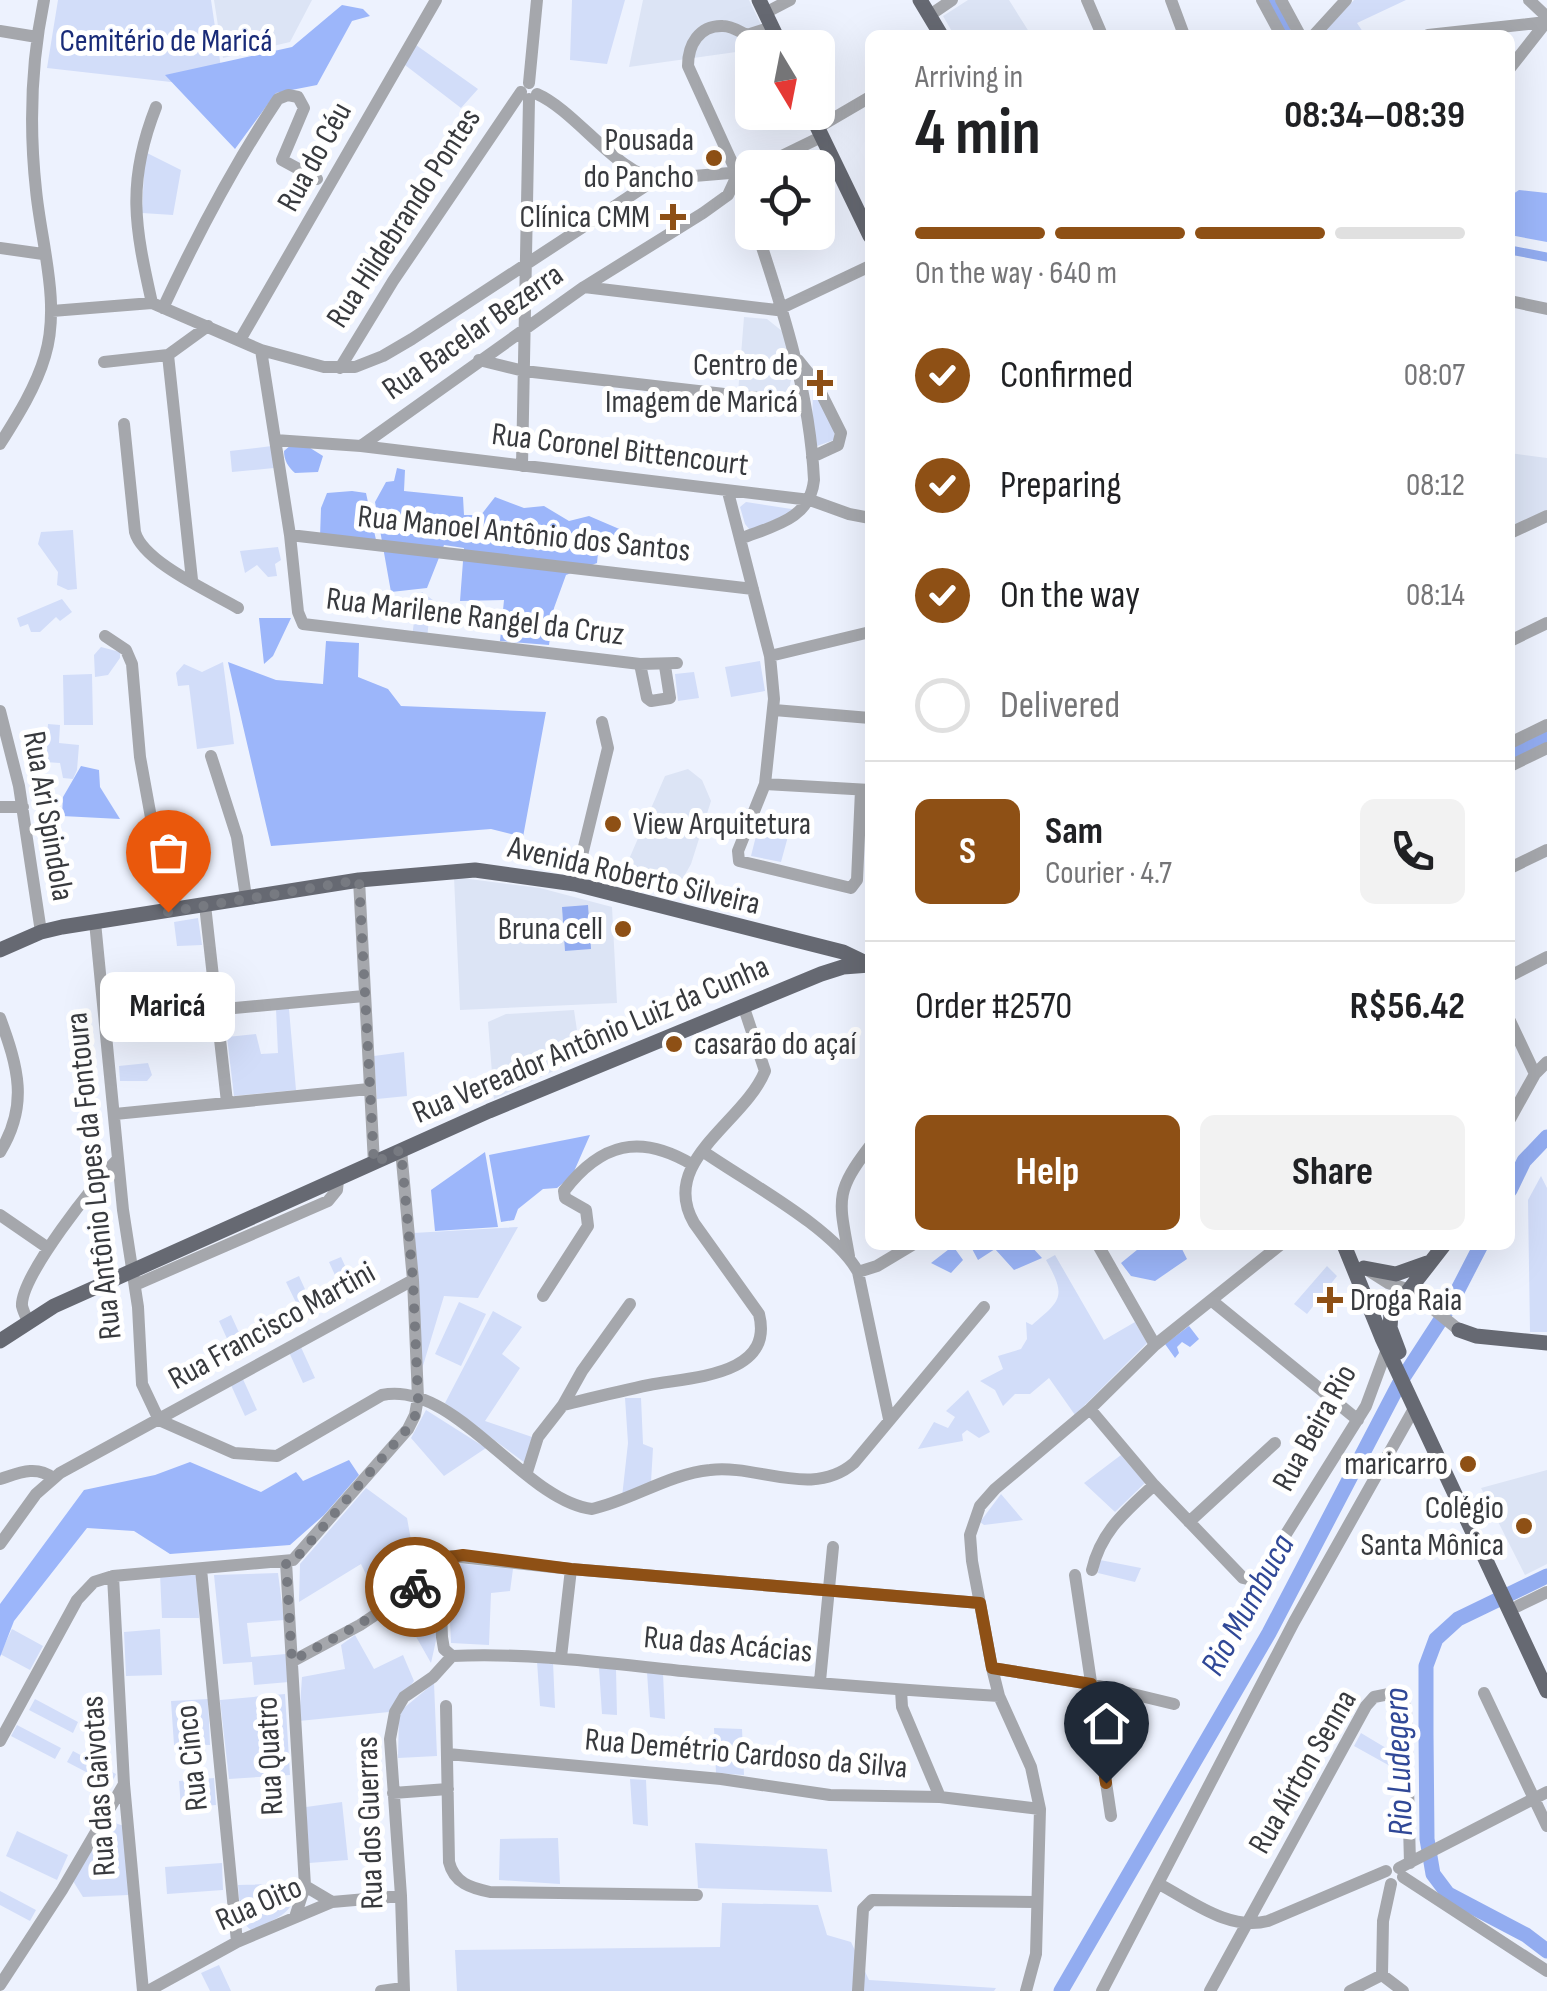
<!DOCTYPE html>
<html lang="en">
<head>
<meta charset="utf-8">
<style>
  body { margin:0; font-family:"Sofia Sans Condensed",sans-serif; background:#f2f2f2; color:#202124; height:100vh; display:flex; flex-direction:column; font-size:38px; white-space:nowrap }
  * { box-sizing:border-box; margin:0 }
  p { font-size:32px; color:#757577 }
  .icon { flex:none; width:55px; height:55px; fill:none; stroke:currentColor; stroke-width:2; stroke-linecap:round; stroke-linejoin:round }
  .map { position:relative; flex:1; overflow:hidden }
  .side { position:absolute; left:865px; top:30px; width:650px; height:1220px; display:flex; flex-direction:column; background:#fff; border-radius:15px; box-shadow:0 10px 40px #0002 }
  .side>* { flex:none }
  .needle { width:65px; rotate:170deg }
  .fabs { position:absolute; left:735px; top:30px; display:grid; gap:20px }
  .fabs a { display:grid; place-items:center; width:100px; height:100px; border-radius:15px; background:#fff; box-shadow:0 10px 40px #0002; font-size:50px }
  .pin { position:absolute; display:grid; place-items:center; width:85px; height:85px; color:#fff; margin:-102px -42px; border-radius:50% 50% 50% 0; rotate:-45deg; box-shadow:0 0 10px #0007 }
  .pin .icon { rotate:45deg }
  .courier { position:absolute; display:grid; place-items:center; width:100px; height:100px; margin:-50px; border:8px solid #8e5015; border-radius:50%; background:#fff; color:#222; box-shadow:0 2px 12px #0007 }
  .bubble { position:absolute; height:70px; border-radius:15px; background:#fff; box-shadow:0 10px 40px #0002; font-size:32px; font-weight:700; line-height:70px; text-align:center }
  .head em { font-style:normal; font-weight:700 }
  .head div { display:flex; flex-direction:column-reverse }
  .head { display:flex; align-items:center; justify-content:space-between; height:170px; padding:0 50px }
  h1 { font-size:65px; font-weight:700; line-height:75px }
  .bar { display:grid; grid-template-columns:repeat(4,1fr); gap:15px 10px; align-content:center; height:120px; padding:0 50px }
  .bar i { height:12px; border-radius:8px; background:#e0e0e0 }
  .bar .on { background:#8e5015 }
  .bar p { grid-column:span 4 }
  .line { display:flex; align-items:center; gap:25px; padding:0 50px; border-top:2px solid #e0e0e0 }
  .line div { flex:1 }
  .round { display:grid; place-items:center; flex:none; width:105px; height:105px; border-radius:15px; background:#f2f2f2 }
  ol { padding:0 50px; list-style:none }
  li { display:flex; align-items:center; gap:30px; height:110px }
  li p { margin-inline-start:auto }
  li .icon { padding:10px; border-radius:50%; background:#8e5015; color:#fff; stroke-width:4 }
  li:last-child { color:#757577 }
  li i { width:55px; height:55px; border:5px solid #e0e0e0; border-radius:50% }
  .action { display:flex; gap:20px; margin-top:auto; padding:20px 50px }
  .action a { flex:1; height:115px; border-radius:15px; background:#8e5015; color:#fff; font-size:40px; font-weight:700; line-height:115px; text-align:center }
  .action a+a { background:#f2f2f2; color:#202124 }
  .map>svg:first-child { display:block }
  .built { fill:#dce4f5 }
  .green { fill:#d2ddf9 }
  .forest { fill:#9cb6fa }
  .water { fill:#92acf0 }
  .lines { fill:none; stroke-linecap:round; stroke-linejoin:round }
  .canal { stroke:#92acf0; stroke-width:9 }
  .river { stroke:#92acf0; stroke-width:15 }
  .minor { stroke:#a5a7ac; stroke-width:12 }
  .major { stroke:#666972; stroke-width:15 }
  .done { stroke:#777a81; stroke-width:10; stroke-dasharray:0 18 }
  .route { stroke:#8e5015; stroke-width:12 }
  .poi-dot { fill:#8e5015; stroke:#fff; stroke-width:4 }
  .labels { text-anchor:middle; dominant-baseline:central; stroke-width:10; stroke-linejoin:round; paint-order:stroke }
  .park-label { font-size:32px; fill:#192b78; stroke:#fff }
  .poi-label { font-size:32px; fill:#383a3e; stroke:#fff; text-anchor:end }
  .street-label { font-size:32px; fill:#383a3e; stroke:#fff }
  .water-label { font-size:35px; font-style:italic; fill:#304897; stroke:#fff }
</style>
</head>
<body>
<div class="map">
<svg width="1547" height="1991" viewBox="0 0 1547 1991">
  <rect width="100%" height="100%" fill="#edf2fe"/>
  <!-- built -->
  <path class="built" d="M214,0H312L290,42L223,58Z
    M643,0H749L767,37L736,52L629,67Z
    M968,0H1009L1031,35H954L943,16Z
    M744,317L767,319L782,331L790,355L792,375L789,390L779,397L738,393Z
    M1510,453L1547,458V510L1510,528Z
    M688,769L702,780L711,801L691,864L671,899L620,880L665,776Z
    M454,877L540,888L612,907L617,1003L460,1010Z
    M574,1010L581,1058L494,1099L488,1022L506,1014Z
    M1547,1470V1564L1525,1575L1481,1488Z"/>
  <!-- green -->
  <path class="green" d="M58,0H211L224,88L47,68Z
    M572,0H625L607,64L570,60Z
    M1354,0H1406L1357,23L1365,35H1321Z
    M416,45L478,89L461,108L405,65Z
    M145,152L181,170L173,215L142,213Z
    M813,384L835,429L834,440L817,446L812,432Z
    M272,446L274,468L232,472L230,451Z
    M746,502L798,510L750,530L745,524L740,507Z
    M73,530L77,589L68,590L57,585L58,572L38,544L41,532Z
    M278,547L281,560L275,564L277,576L268,577L257,565L245,573L240,551Z
    M422,592L441,606L430,609L427,639L412,637L417,599Z
    M62,599L72,612L60,621L56,617L40,632H31L28,624L20,627L17,618Z
    M101,647L120,652V658L108,675L95,677L94,655Z
    M760,661L765,691L731,697L725,667Z
    M223,662L234,744L197,749L189,685L178,686L176,673L184,664L202,672Z
    M694,672L699,698L678,701L675,674Z
    M92,674L93,725H64L63,675Z
    M48,724L60,725L59,743L79,745L77,770L73,779L63,778L60,763L45,762Z
    M759,824L790,829L781,862L751,856Z
    M198,918L202,945L177,946L174,922Z
    M276,1009H289L296,1090L234,1096L227,1037L256,1034L261,1054L278,1053Z
    M404,1052L407,1096L377,1099L374,1056Z
    M148,1063L152,1075L147,1081H120L119,1066Z
    M1541,1176L1547,1188V1332H1530L1528,1200Z
    M518,1227L478,1298L444,1296L422,1369L413,1233Z
    M1055,1255L1104,1340L1135,1322L1147,1343L1075,1415L1049,1378L1030,1394H1015L1003,1406L995,1390L980,1381L1003,1369L998,1356L1021,1349L1027,1339L1026,1322L1032,1325C1061,1300 1067,1297 1046,1260Z
    M341,1257L356,1290L344,1295L329,1262Z
    M1327,1266L1337,1276L1307,1314L1294,1304Z
    M299,1276L314,1309L302,1315L286,1282Z
    M459,1302L486,1314L461,1366L435,1354Z
    M493,1311L522,1327L502,1354L520,1368L485,1421L532,1437L525,1463L445,1403Z
    M231,1315L246,1348L234,1354L219,1321Z
    M300,1345L315,1378L303,1383L288,1350Z
    M242,1377L257,1410L245,1416L230,1383Z
    M968,1390L990,1432L979,1438L967,1430L962,1434L963,1441L918,1449L934,1422L948,1428L955,1417L946,1411Z
    M625,1398H641L643,1444L653,1448L651,1482L622,1497L628,1443Z
    M426,1410L486,1448L444,1476L411,1438Z
    M1121,1455L1145,1483L1115,1512L1084,1483Z
    M366,1488L407,1518L417,1573L379,1601L361,1564L299,1602L300,1564Z
    M1001,1494L1023,1520L984,1525L980,1522Z
    M1100,1560L1141,1568L1135,1582L1098,1573Z
    M455,1563L513,1569L510,1591L491,1593L489,1645L451,1643L448,1575Z
    M197,1572L199,1618H162L160,1574Z
    M278,1573L284,1620L247,1623L251,1657L286,1654L289,1682L254,1685L252,1662L223,1664L214,1575Z
    M435,1591L437,1636L431,1663L402,1612Z
    M12,1629L43,1646L30,1670L0,1654Z
    M160,1629L162,1675L126,1676L124,1632Z
    M355,1635L374,1669L403,1655L414,1681L389,1712L299,1721L302,1677L345,1669L341,1645Z
    M537,1661L553,1662L555,1708L540,1706Z
    M599,1668L616,1669L617,1715L602,1714Z
    M647,1672L663,1673L665,1719L650,1717Z
    M434,1683L437,1756L398,1758L399,1712Z
    M285,1694L290,1775L229,1779L220,1700Z
    M35,1699L78,1722L73,1733L29,1710Z
    M208,1699L210,1745H174L171,1701Z
    M17,1725L61,1748L55,1759L11,1736Z
    M714,1728L742,1729L744,1775L716,1773Z
    M1361,1733L1401,1757L1399,1771L1354,1746Z
    M73,1751L116,1774L111,1785L67,1762Z
    M214,1778L216,1805L181,1808L179,1781Z
    M630,1779L646,1780L648,1826L633,1824Z
    M342,1802L348,1860L309,1863L306,1807Z
    M109,1821L127,1827L128,1895L83,1897L73,1881Z
    M17,1831L68,1855L57,1880L6,1856Z
    M558,1838L560,1884L499,1880L500,1839Z
    M695,1843L827,1849L832,1892L698,1888Z
    M222,1863L223,1890L167,1894L165,1867Z
    M297,1883C296,1915 277,1917 252,1931L241,1921L238,1885Z
    M0,1891L36,1910L30,1921L0,1905Z
    M722,1903L818,1905L827,1935L851,1942L869,1980L996,1988L994,1991H457L455,1950L720,1947Z
    M219,1965L231,1991H210L201,1973Z"/>
  <!-- forest -->
  <path class="forest" d="M342,5L363,9L370,16L352,21L317,85L276,93L235,149L165,75L292,47Z
    M1519,190L1547,193V242L1510,235V196Z
    M292,444L307,446L323,456L318,472L295,473C288,467 284,460 284,451Z
    M397,468L405,470L404,491L463,497L464,515H481L495,497L524,508L544,506L569,521L589,516L624,531L622,541L599,543L597,563L566,575L554,608L549,645L500,641L504,600L460,601L464,548L444,545L427,588L391,592L375,502L386,482L394,481Z
    M352,491L366,493L376,540L320,537L321,508L327,493Z
    M259,618H291L273,656L264,664Z
    M326,641L359,643L358,677L388,689L401,706L546,712L523,837L491,829L271,846L228,662L276,680L323,684Z
    M81,766L99,770L100,787L120,819L62,816L63,797Z
    M590,1135L572,1176L557,1188L543,1189L518,1209L514,1220L501,1222L489,1155Z
    M485,1152L498,1227L435,1231L431,1190Z
    M970,1245H1030L1042,1258L1014,1270L995,1249L978,1260Z
    M1143,1245H1180L1187,1259L1155,1281L1131,1276L1121,1263Z
    M953,1246L963,1260L951,1273L931,1263Z
    M1189,1326L1199,1339L1190,1347L1182,1342L1177,1347L1179,1353L1175,1358L1165,1344Z
    M349,1460L359,1475L324,1515L290,1545L170,1554L134,1531L87,1528L14,1621L0,1657V1604L84,1490L155,1475L190,1462L261,1492L296,1472L303,1481Z"/>
  <!-- water -->
  <path class="water" d="M588,905L591,949L565,951L562,907Z"/>
  <g class="lines">
    <!-- canal -->
    <path class="canal" d="M1270,0L1286,29
      M1510,250L1547,257"/>
    <!-- river -->
    <path class="river" d="M1510,755L1547,737
      M1510,1190L1524,1161L1547,1137
      M1547,1576L1458,1619L1436,1639L1426,1666V1734L1427,1839L1433,1874L1448,1894L1526,1935L1547,1951
      M1061,1991L1269,1633L1399,1384L1449,1307L1481,1245"/>
    <!-- minor -->
    <path class="minor" d="M1087,0L1102,35
      M1171,0L1184,35
      M1262,0L1281,35
      M1281,0L1300,35
      M1529,0L1547,17
      M765,13L790,0
      M930,15L952,0
      M0,31L37,37
      M1314,35L1346,0
      M1428,35L1546,22
      M1510,68L1547,21
      M529,83L537,0
      M537,94C576,111 619,176 658,179
      M817,128L870,97
      M757,168L821,137
      M735,169L688,66C688,45 699,25 723,26C732,26 740,32 747,35L772,27
      M739,180L752,220
      M0,248L43,254
      M584,287L777,310L870,266
      M1510,301L1547,309
      M152,303C135,227 126,183 156,107
      M163,308C197,235 233,166 278,99L288,95L298,97L304,108L282,160L317,179
      M52,311L152,303L261,350L324,367H355L383,356L412,339L650,183L658,179L730,173
      M240,340L436,0
      M261,350L290,535L298,612L303,624L640,664L677,663
      M168,355L192,580
      M479,360L524,371L803,403
      M798,360L815,381L841,433L838,445L812,457
      M104,362L168,355L208,326
      M340,368L393,281L521,92
      M124,424L135,532C143,562 211,592 238,608
      M275,440L361,446L584,287L703,213L728,195L735,180
      M0,444C17,417 36,387 45,356C61,303 41,243 36,190C29,126 31,63 44,0
      M361,446L810,500L849,514L870,518
      M522,466L529,99
      M728,492L770,656L774,699L765,784L738,851L739,861L851,888L857,880L861,790
      M1510,533L1547,516
      M290,535L753,589
      M740,539C772,526 810,520 814,480C810,395 784,313 757,232
      M105,636L126,650L132,664L140,757L168,911
      M1510,641L1547,623
      M770,656L870,632
      M640,664L647,698L651,701L670,698L665,666
      M774,710L870,718
      M0,711L19,786L41,932
      M1510,743L1547,725
      M211,756L237,837L246,897
      M1510,766L1547,748
      M765,784L870,790
      M0,807H23
      M1510,868L1547,850
      M359,880L374,1163
      M575,884L608,748L602,722
      M205,905L227,1102
      M95,922L123,1210L138,1307L142,1384L159,1420
      M1510,976L1547,957
      M0,1018C18,1067 29,1105 0,1152
      M106,1020L364,996
      M1510,1021L1535,1074
      M115,1114L369,1089
      M1510,1119L1535,1074L1547,1062
      M704,1152C747,1182 834,1228 858,1272L889,1419
      M0,1215L48,1248
      M849,1256C839,1200 834,1193 870,1146
      M1366,1269L1388,1283L1410,1290L1459,1330
      M858,1272L877,1266L912,1245
      M135,1285L328,1201L337,1190L338,1180
      M543,1296L588,1226L586,1210L565,1198L564,1191C601,1143 640,1133 693,1165
      M1211,1300L1358,1420
      M28,1321C26,1317 23,1310 22,1306C20,1277 96,1181 118,1159
      M1155,1345L1280,1245
      M563,1405C592,1398 620,1391 649,1385C688,1377 775,1377 759,1314L694,1223C658,1161 744,1123 765,1071L743,1005
      M1090,1409L1154,1485L1243,1578L1252,1580L1261,1574L1366,1406L1387,1349
      M159,1420L234,1453L277,1456L382,1395C455,1380 524,1501 592,1509C632,1500 669,1474 710,1470C758,1464 812,1499 854,1463L984,1307
      M527,1472L538,1437L563,1405L582,1371L630,1304
      M0,1479C19,1473 36,1465 53,1478
      M1189,1522L1275,1443
      M0,1544L36,1494L60,1473L413,1280
      M286,1562L305,1886L332,1902
      M439,1563L442,1637L444,1649L452,1656
      M201,1569L237,1942
      M1092,1570C1101,1531 1126,1511 1154,1485
      M1075,1575L1111,1816
      M113,1576L124,1784L143,1991
      M1518,1606L1547,1592
      M452,1656C537,1652 619,1665 703,1673C801,1682 900,1690 999,1696
      M561,1657L571,1569
      M293,1661L360,1625L408,1593L451,1556L571,1569L980,1603
      M992,1668L1091,1684L1174,1704
      M820,1681L833,1547
      M901,1690L902,1707L940,1797
      M1484,1693L1547,1826
      M446,1706L449,1862C454,1883 471,1888 490,1892L697,1895
      M0,1741L77,1600L94,1582L113,1576L293,1560L408,1429L415,1415L418,1398L413,1280L401,1150
      M448,1754L721,1779L830,1795L940,1797L1040,1809
      M393,1793L448,1789
      M1399,1868L1547,1792
      M1403,1877L1547,1971
      M1159,1884C1193,1902 1229,1931 1268,1921L1386,1871
      M295,1917L305,1886
      M1382,1975L1383,1921L1391,1884
      M0,1985L62,1890L124,1784
      M148,1991L237,1942L332,1902L401,1896
      M381,1991L403,1988
      M404,1991L401,1896L390,1739L395,1712L404,1697L433,1677L452,1656
      M858,1991L863,1909L872,1900L1035,1902
      M1026,1991L1036,1954L1040,1809L1031,1767L999,1696L992,1668L972,1561L970,1535L980,1506L995,1489L1090,1409L1155,1345L1098,1245
      M1102,1991L1294,1622L1415,1407
      M1210,1991L1366,1706L1374,1697L1394,1693L1403,1700L1406,1710L1410,1863
      M1350,1991L1382,1975L1403,1991"/>
    <!-- major -->
    <path class="major" d="M759,0L782,48
      M920,0L941,35
      M810,112L870,236
      M0,950L41,932L62,927L359,880L475,870L575,884L843,952L866,963
      M1344,1245L1382,1338L1547,1691
      M1364,1268L1396,1274L1427,1263
      M1459,1330L1476,1336L1547,1343
      M0,1341L54,1306L489,1111L821,974L843,967L870,965
      M1399,1352L1390,1328L1391,1313L1444,1245"/>
  </g>
  <g class="lines">
    <!-- done -->
    <path class="done" d="M168,912L359,880L374,1163L401,1150L413,1280L418,1398L415,1416L408,1428L298,1556L286,1562L292,1661L360,1624L415,1587"/>
    <!-- route -->
    <path class="route" d="M415,1587L444,1558L463,1555L571,1569L980,1603L992,1668L1091,1684L1106,1783"/>
  </g>
  <!-- markers -->
  <g class="poi-dot">
    <circle cx="714" cy="158" r="10"/>
    <path d="M668 202h10v10h10v10h-10v10h-10v-10h-10v-10h10z"/>
    <path d="M815 368h10v10h10v10h-10v10h-10v-10h-10v-10h10z"/>
    <circle cx="613" cy="824" r="10"/>
    <circle cx="623" cy="929" r="10"/>
    <circle cx="674" cy="1044" r="10"/>
    <path d="M1325 1285h10v10h10v10h-10v10h-10v-10h-10v-10h10z"/>
    <circle cx="1468" cy="1464" r="10"/>
    <circle cx="1524" cy="1526" r="10"/>
  </g>
  <g class="labels">
    <!-- park labels -->
    <g class="park-label">
      <text x="166" y="41">Cemitério de Maricá</text>
    </g>
    <!-- poi labels -->
    <g class="poi-label">
      <text x="694" y="140">Pousada<tspan x="694" dy="37">do Pancho</tspan></text>
      <text x="650" y="217">Clínica CMM</text>
      <text x="798" y="365">Centro de<tspan x="798" dy="37">Imagem de Maricá</tspan></text>
      <text x="633" y="824" text-anchor="start">View Arquitetura</text>
      <text x="603" y="929">Bruna cell</text>
      <text x="694" y="1044" text-anchor="start">casarão do açaí</text>
      <text x="1350" y="1300" text-anchor="start">Droga Raia</text>
      <text x="1448" y="1464">maricarro</text>
      <text x="1504" y="1508">Colégio<tspan x="1504" dy="37">Santa Mônica</tspan></text>
    </g>
    <!-- street labels -->
    <g class="street-label">
      <text transform="translate(315 157) rotate(-61)">Rua do Céu</text>
      <text transform="translate(404 218) rotate(-57)">Rua Hildebrando Pontes</text>
      <text transform="translate(473 332) rotate(-35)">Rua Bacelar Bezerra</text>
      <text transform="translate(620 450) rotate(7)">Rua Coronel Bittencourt</text>
      <text transform="translate(524 534) rotate(6)">Rua Manoel Antônio dos Santos</text>
      <text transform="translate(475 617) rotate(7)">Rua Marilene Rangel da Cruz</text>
      <text transform="translate(48 816) rotate(80)">Rua Ari Spindola</text>
      <text transform="translate(634 876) rotate(13)">Avenida Roberto Silveira</text>
      <text transform="translate(591 1040) rotate(-23)">Rua Vereador Antônio Luiz da Cunha</text>
      <text transform="translate(94 1176) rotate(-96)">Rua Antônio Lopes da Fontoura</text>
      <text transform="translate(272 1326) rotate(-29)">Rua Francisco Martini</text>
      <text transform="translate(1315 1428) rotate(-61)">Rua Beira Rio</text>
      <text transform="translate(728 1645) rotate(5)">Rua das Acácias</text>
      <text transform="translate(746 1754) rotate(5)">Rua Demétrio Cardoso da Silva</text>
      <text transform="translate(270 1756) rotate(-93)">Rua Quatro</text>
      <text transform="translate(192 1758) rotate(-96)">Rua Cinco</text>
      <text transform="translate(1303 1772) rotate(-60)">Rua Aírton Senna</text>
      <text transform="translate(99 1786) rotate(-94)">Rua das Gaivotas</text>
      <text transform="translate(370 1823) rotate(-92)">Rua dos Guerras</text>
      <text transform="translate(259 1904) rotate(-24)">Rua Oito</text>
    </g>
    <!-- water labels -->
    <g class="water-label">
      <text transform="translate(1248 1605) rotate(-61)">Rio Mumbuca</text>
      <text transform="translate(1399 1762) rotate(-92)">Rio Ludegero</text>
    </g>
  </g>
</svg>
<div class="fabs">
<a><svg class="needle" viewBox="-14 -14 28 28"><path d="M0-13l5 13h-10z" fill="#e53935"/><path d="M0 13l5-13h-10z" fill="#757577"/></svg></a>
<a><svg class="icon" aria-label="locate" viewBox="0 0 24 24"><circle cx="12" cy="12" r="6"/><path d="M12 2v4M12 18v4M2 12h4M18 12h4"/></svg></a>
</div>
<div class="pin" style="left:168px;top:912px;background:#ea580c"><svg class="icon" aria-label="bag" viewBox="0 0 24 24"><path d="M5 8h14l-1 12H6zM9 8a3 3 0 0 1 6 0"/></svg></div>
<div class="pin" style="left:1106px;top:1783px;background:#1f2937"><svg class="icon" aria-label="home" viewBox="0 0 24 24"><path d="M3 11l9-7 9 7M6 9v11h12V9"/></svg></div>
<div class="courier" style="left:415px;top:1587px"><svg class="icon" aria-label="bike" viewBox="0 0 24 24"><circle cx="6" cy="16" r="4"/><circle cx="18" cy="16" r="4"/><path d="M6 16l4-8h5l3 8M10 8l3 8H6M13 5h3"/></svg></div>
<div class="bubble" style="left:100px;top:972px;width:135px">Maricá</div>
<section class="side">
<div class="head"><div><h1>4 min</h1><p>Arriving in</p></div><em>08:34–08:39</em></div>
<div class="bar"><i class="on"></i><i class="on"></i><i class="on"></i><i></i><p>On the way · 640 m</p></div>
<ol>
<li><svg class="icon" aria-label="check" viewBox="0 0 24 24"><path d="M5 12l5 5 9-10"/></svg>Confirmed<p>08:07</p></li>
<li><svg class="icon" aria-label="check" viewBox="0 0 24 24"><path d="M5 12l5 5 9-10"/></svg>Preparing<p>08:12</p></li>
<li><svg class="icon" aria-label="check" viewBox="0 0 24 24"><path d="M5 12l5 5 9-10"/></svg>On the way<p>08:14</p></li>
<li><i></i>Delivered</li>
</ol>
<div class="line" style="height:180px"><b class="round" style="background:#8e5015;color:#fff">S</b><div><b>Sam</b><p>Courier · 4.7</p></div><a class="round"><svg class="icon" aria-label="phone" viewBox="0 0 24 24"><path d="M5 4h4l2 5-3 2q2 4 5 5l2-3 5 2v4C11 20 4 13 5 4z"/></svg></a></div>
<div class="line" style="height:130px"><div>Order #2570</div><b>R$56.42</b></div>
<div class="action"><a>Help</a><a>Share</a></div>
</section>
</div>
</body>
</html>
